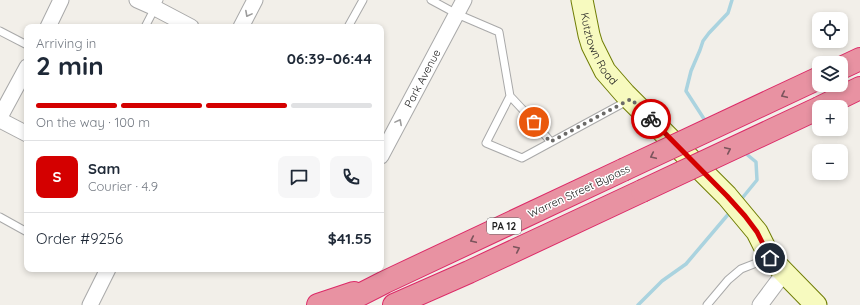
<!DOCTYPE html>
<html lang="en">
<head>
<meta charset="utf-8">
<style>
  body { margin:0; font-family:Quicksand,sans-serif; background:#f6f6f7; color:#1f2937; height:100vh; display:flex; flex-direction:column; font-size:15px; white-space:nowrap }
  * { box-sizing:border-box; margin:0 }
  p { font-size:13px; color:#747a83 }
  .icon { flex:none; width:22px; height:22px; fill:none; stroke:currentColor; stroke-width:2; stroke-linecap:round; stroke-linejoin:round }
  .map { position:relative; flex:1; overflow:hidden }
  .side { position:absolute; left:24px; top:24px; width:360px; height:248px; display:flex; flex-direction:column; background:#fff; border-radius:8px; box-shadow:0 2px 6px #0003 }
  .side>* { flex:none }
  .buttons { position:absolute; left:812px; top:12px; display:grid; gap:8px }
  .buttons a { display:grid; place-items:center; width:36px; height:36px; border-radius:8px; background:#fff; box-shadow:0 2px 6px #0003; font-size:20px }
  .pin { position:absolute; display:grid; place-items:center; width:34px; height:34px; color:#fff; margin:-17px; border:2px solid #fff; border-radius:50%; box-shadow:0 1px 4px #0007 }
  .courier { position:absolute; display:grid; place-items:center; width:40px; height:40px; margin:-20px; border:3px solid #d40000; border-radius:50%; background:#fff; color:#222; box-shadow:0 1px 5px #0007 }
  .summary em { font-style:normal; font-weight:700 }
  .summary div { display:flex; flex-direction:column-reverse }
  .summary { display:flex; align-items:center; justify-content:space-between; height:68px; padding:0 12px }
  h1 { font-size:26px; font-weight:700; line-height:30px }
  .bar { display:grid; grid-template-columns:repeat(4,1fr); gap:6px 4px; align-content:center; height:48px; padding:0 12px }
  .bar i { height:5px; border-radius:3px; background:#e0e1e3 }
  .bar .active { background:#d40000 }
  .bar p { grid-column:span 4 }
  .line { display:flex; align-items:center; gap:10px; padding:0 12px; border-top:1px solid #e0e1e3 }
  .line div { flex:1 }
  .round { display:grid; place-items:center; flex:none; width:42px; height:42px; border-radius:8px; background:#f6f6f7 }
  .map>svg:first-child { display:block }
  .lines { fill:none; stroke-linecap:round; stroke-linejoin:round }
  .stream { stroke:#aad3df; stroke-width:3.5 }
  .service-casing { stroke:#a9a9a9; stroke-width:9 }
  .minor-casing { stroke:#a9a9a9; stroke-width:17 }
  .secondary-casing { stroke:#707d05; stroke-width:23 }
  .motorway-casing { stroke:#dc2a67; stroke-width:24 }
  .service { stroke:#fff; stroke-width:7 }
  .minor { stroke:#fff; stroke-width:15 }
  .secondary { stroke:#f7fabf; stroke-width:21 }
  .motorway { stroke:#e892a2; stroke-width:22 }
  .motorway-bridge-casing { stroke:#dc2a67; stroke-width:24; stroke-linecap:butt }
  .motorway-bridge { stroke:#e892a2; stroke-width:22 }
  .oneway { stroke:#9c9c9c }
  .oneway2 { stroke:#7b545c }
  .done { stroke:#6b6a68; stroke-width:4; stroke-dasharray:0 7.2 }
  .route { stroke:#d40000; stroke-width:5 }
  .labels { text-anchor:middle; dominant-baseline:central; stroke-width:3; stroke-linejoin:round; paint-order:stroke }
  .shield { fill:#fff; stroke:#646464; stroke-width:1 }
  .shield-label { font-size:10px; font-weight:bold; fill:#222 }
  .street-label { font-size:11px; fill:#222; stroke:#fff }
</style>
</head>
<body>
<div class="map">
<svg width="860" height="305" viewBox="0 0 860 305">
  <rect width="100%" height="100%" fill="#f2efe9"/>
  <g class="lines">
    <!-- stream -->
    <path class="stream" d="M706,122L686,91L691,71L700,50L703,41L709,33L728,13L732,0
      M739,202L757,180L756,162L744,152
      M638,305L662,281L686,264L731,211"/>
    <defs>
      <path id="service" d="M431,0L457,14L499,32L510,96L525,112L551,142
        M145,27L159,0
        M348,27L363,0
        M0,31L27,45
        M510,96L486,143L522,158L629,100
        M0,217L27,232
        M707,305L728,280L741,269L769,258"/>
      <g id="minor">
        <path d="M137,0L155,8L191,27"/>
        <path d="M48,27L61,0"/>
        <path d="M241,27L255,0"/>
        <path d="M0,117L27,67"/>
        <path d="M0,120L27,134"/>
        <path id="s1" d="M381,156L464,0"/>
        <path d="M90,305L108,269"/>
        <path d="M760,305L784,273"/>
      </g>
      <g id="secondary">
        <path id="s2" d="M582,0L589,35L592,45L605,71L625,94L727,196L757,232L770,258L816,305"/>
      </g>
      <path id="motorway" d="M841,68L860,59
        M821,107L860,88
        M318,305L354,293
        M340,305L385,282L623,170
        M394,305L469,272L642,191"/>
    </defs>
    <!-- service casing -->
    <use href="#service" class="service-casing"/>
    <!-- minor casing -->
    <use href="#minor" class="minor-casing"/>
    <!-- secondary casing -->
    <use href="#secondary" class="secondary-casing"/>
    <!-- motorway casing -->
    <use href="#motorway" class="motorway-casing"/>
    <!-- service -->
    <use href="#service" class="service"/>
    <!-- minor -->
    <use href="#minor" class="minor"/>
    <!-- secondary -->
    <use href="#secondary" class="secondary"/>
    <!-- motorway -->
    <use href="#motorway" class="motorway"/>
    <defs>
      <path id="motorway-bridge" d="M623,170L819,78
        M642,191L819,108"/>
    </defs>
    <!-- motorway-bridge casing -->
    <use href="#motorway-bridge" class="motorway-bridge-casing"/>
    <!-- motorway-bridge -->
    <use href="#motorway-bridge" class="motorway-bridge"/>
  </g>
  <!-- one-way arrows -->
  <defs><path id="oneway-chevron" d="M-2-3.5L2.5 0L-2 3.5" fill="none" stroke-width="1.6" stroke-linecap="round" stroke-linejoin="round"/></defs>
  <g class="oneway">
    <use href="#oneway-chevron" transform="translate(248 14) rotate(118)"/>
    <use href="#oneway-chevron" transform="translate(399 122) rotate(-62)"/>
  </g>
  <g class="oneway2">
    <use href="#oneway-chevron" transform="translate(784 95) rotate(155)"/>
    <use href="#oneway-chevron" transform="translate(728 150) rotate(-25)"/>
    <use href="#oneway-chevron" transform="translate(653 156) rotate(155)"/>
    <use href="#oneway-chevron" transform="translate(473 240) rotate(155)"/>
    <use href="#oneway-chevron" transform="translate(517 249) rotate(-25)"/>
  </g>
  <g class="lines">
    <!-- done -->
    <path class="done" d="M534,122L550,142L631,99L651,119"/>
    <!-- route -->
    <path class="route" d="M651,119L727,196L745,216L757,232L770,258"/>
  </g>
  <g class="labels">
    <!-- shield labels -->
    <rect class="shield" x="487" y="218" width="34" height="16" rx="3"/>
    <g class="shield-label">
      <text x="504" y="226">PA 12</text>
    </g>
    <!-- street labels -->
    <g class="street-label">
      <text stroke="none"><textPath href="#s2" startOffset="52">Kutztown Road</textPath></text>
      <text stroke="none"><textPath href="#s1" startOffset="88">Park Avenue</textPath></text>
      <text transform="translate(579 191) rotate(-25)">Warren Street Bypass</text>
    </g>
  </g>
</svg>
<div class="buttons">
<a><svg class="icon" aria-label="locate" viewBox="0 0 24 24"><circle cx="12" cy="12" r="6"/><path d="M12 2v4M12 18v4M2 12h4M18 12h4"/></svg></a>
<a><svg class="icon" aria-label="layers" viewBox="0 0 24 24"><path d="M12 4l9 5-9 5-9-5zM3 14l9 5 9-5"/></svg></a>
<a>+</a>
<a>−</a>
</div>
<div class="pin" style="left:534px;top:122px;background:#ea580c"><svg class="icon" aria-label="bag" viewBox="0 0 24 24"><path d="M5 8h14l-1 12H6zM9 8a3 3 0 0 1 6 0"/></svg></div>
<div class="pin" style="left:770px;top:258px;background:#1f2937"><svg class="icon" aria-label="home" viewBox="0 0 24 24"><path d="M3 11l9-7 9 7M6 9v11h12V9"/></svg></div>
<div class="courier" style="left:651px;top:119px"><svg class="icon" aria-label="bike" viewBox="0 0 24 24"><circle cx="6" cy="16" r="4"/><circle cx="18" cy="16" r="4"/><path d="M6 16l4-8h5l3 8M10 8l3 8H6M13 5h3"/></svg></div>
<section class="side">
<div class="summary"><div><h1>2 min</h1><p>Arriving in</p></div><em>06:39–06:44</em></div>
<div class="bar"><i class="active"></i><i class="active"></i><i class="active"></i><i></i><p>On the way · 100 m</p></div>
<div class="line" style="height:72px"><b class="round" style="background:#d40000;color:#fff">S</b><div><b>Sam</b><p>Courier · 4.9</p></div><a class="round"><svg class="icon" aria-label="chat" viewBox="0 0 24 24"><path d="M4 5h16v11H9l-5 4z"/></svg></a><a class="round"><svg class="icon" aria-label="phone" viewBox="0 0 24 24"><path d="M5 4h4l2 5-3 2q2 4 5 5l2-3 5 2v4C11 20 4 13 5 4z"/></svg></a></div>
<div class="line" style="height:52px"><div>Order #9256</div><b>$41.55</b></div>
</section>
</div>
</body>
</html>
